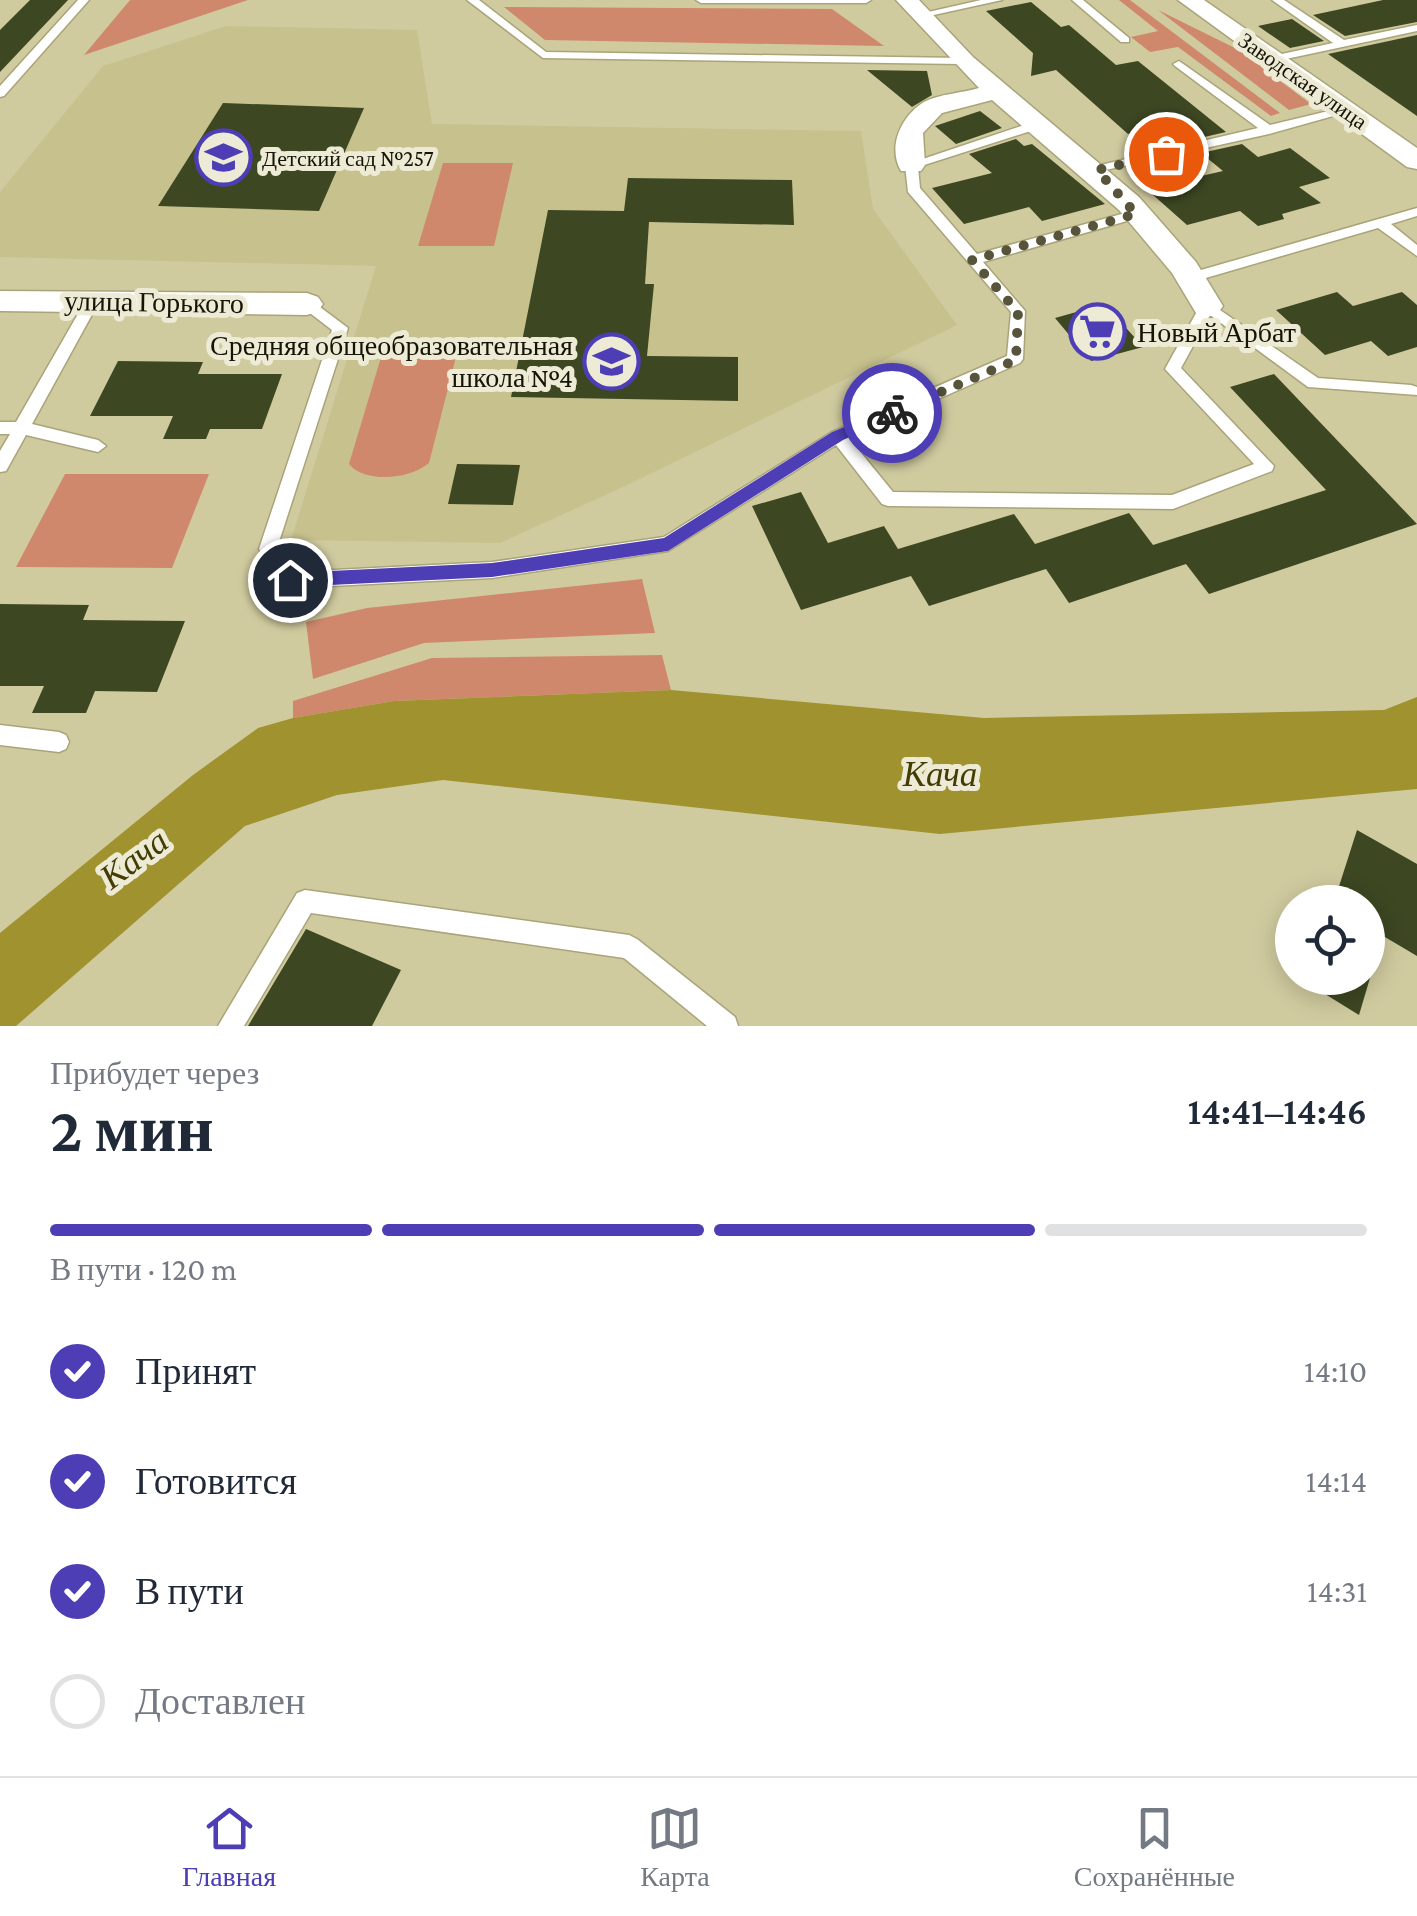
<!DOCTYPE html>
<html lang="ru">
<head>
<meta charset="utf-8">
<style>
  body { margin:0; font-family:"Crimson Pro",serif; background:#f2f2f3; color:#1f2937; height:100vh; display:flex; flex-direction:column; font-size:38px; white-space:nowrap }
  * { box-sizing:border-box; margin:0 }
  p { font-size:32px; color:#747a83 }
  .icon { flex:none; width:55px; height:55px; fill:none; stroke:currentColor; stroke-width:2; stroke-linecap:round; stroke-linejoin:round }
  .map { position:relative; height:1026px; overflow:hidden }
  .panel { display:flex; flex-direction:column; background:#fff; flex:1 }
  .panel>* { flex:none }
  .tools { position:absolute; left:1275px; top:885px; display:grid; gap:20px }
  .tools a { display:grid; place-items:center; width:110px; height:110px; border-radius:50%; background:#fff; box-shadow:0 5px 25px #0003; font-size:50px }
  .pin { position:absolute; display:grid; place-items:center; width:85px; height:85px; color:#fff; margin:-42px; border:5px solid #fff; border-radius:50%; box-shadow:0 2px 10px #0007 }
  .courier { position:absolute; display:grid; place-items:center; width:100px; height:100px; margin:-50px; border:8px solid #4d3eb5; border-radius:50%; background:#fff; color:#222; box-shadow:0 2px 12px #0007 }
  .overview em { font-style:normal; font-weight:600 }
  .overview div { display:flex; flex-direction:column-reverse }
  .overview { display:flex; align-items:center; justify-content:space-between; height:170px; padding:0 50px }
  h1 { font-size:65px; font-weight:600; line-height:75px }
  .bar { display:grid; grid-template-columns:repeat(4,1fr); gap:15px 10px; align-content:center; height:120px; padding:0 50px }
  .bar i { height:12px; border-radius:8px; background:#e0e1e3 }
  .bar .on { background:#4d3eb5 }
  .bar p { grid-column:span 4 }
  ol { padding:0 50px; list-style:none }
  li { display:flex; align-items:center; gap:30px; height:110px }
  li p { margin-inline-start:auto }
  li .icon { padding:10px; border-radius:50%; background:#4d3eb5; color:#fff; stroke-width:4 }
  li:last-child { color:#747a83 }
  li i { width:55px; height:55px; border:5px solid #e0e1e3; border-radius:50% }
  .menu { display:flex; justify-content:space-around; align-items:center; height:140px; border-top:2px solid #e0e1e3; background:#fff; font-size:28px; color:#747a83 }
  .menu a { display:grid; justify-items:center; gap:5px }
  .menu .on { color:#4d3eb5 }
  .map>svg:first-child { display:block }
  .built { fill:#c7c18e }
  .green { fill:#d0886c }
  .water { fill:#9f922f }
  .building { fill:#3d4722 }
  .lines { fill:none; stroke-linecap:round; stroke-linejoin:round }
  .service-casing { stroke:#a9a479; stroke-width:3 }
  .minor-casing { stroke:#a9a479; stroke-width:3 }
  .service { fill:#fff; fill-rule:evenodd }
  .minor { fill:#fff; fill-rule:evenodd }
  .route { fill:#4d3eb5 }
  .done { stroke:#57543b; stroke-width:10; stroke-dasharray:0 18 }
  .labels { text-anchor:middle; dominant-baseline:central; stroke-width:10; stroke-linejoin:round; paint-order:stroke }
  .far-street-label { font-size:22px; fill:#161405; stroke:#edebd5 }
  .far-poi-label { font-size:22px; fill:#161405; stroke:#edebd5; text-anchor:start }
  .street-label { font-size:28px; fill:#161405; stroke:#edebd5 }
  .poi-label { font-size:28px; fill:#161405; stroke:#edebd5; text-anchor:start }
  .near-water-label { font-size:35px; font-style:italic; fill:#433d05; stroke:#edebd5 }
</style>
</head>
<body>
<div class="map">
<svg width="1417" height="1026" viewBox="0 0 1417 1026">
  <rect width="100%" height="100%" fill="#d0cb9f"/>
  <!-- built -->
  <path class="built" d="M226,26L417,30L432,124L861,131L873,209L957,325L623,487L500,543L291,540L376,266L0,257V192L103,66Z"/>
  <!-- green -->
  <path class="green" d="M130,0H248L84,55Z
    M1119,0H1130L1280,113L1271,116L1178,47L1150,52L1131,37L1158,31Z
    M504,7L832,9L884,46L545,40Z
    M1158,10L1239,50L1311,104L1289,110Z
    M443,163H513L494,246H418Z
    M395,348L444,350L456,357L429,463C411,479 365,484 349,464L382,354Z
    M65,474H209L172,568L16,567Z
    M642,579L655,633L424,643L313,679L306,622L367,608Z
    M662,655L671,690L394,701L293,718V701L432,658Z"/>
  <!-- water -->
  <path class="water" d="M671,690L984,718L1384,710L1417,697V789L940,834L443,780L337,795L245,826L16,1026H0V933L193,775L258,728L293,718L394,701Z"/>
  <!-- building -->
  <path class="building" d="M30,0H68L0,72V30Z
    M1383,0H1417V22L1345,36L1313,15Z
    M1031,2L1061,27L1069,25L1116,65L1138,61L1226,132L1187,141L1166,124L1128,134L1056,70L1031,76L1033,53L986,11Z
    M1292,19L1324,41L1290,48L1258,26Z
    M1417,35V116L1328,54Z
    M867,70L927,71L932,95L912,107Z
    M223,103L364,108L319,211L158,206Z
    M980,111L1002,128L956,144L935,126Z
    M1016,139L1024,146L1032,144L1105,204L1042,221L1029,207L964,224L932,188L992,173L969,154Z
    M1242,144L1258,157L1290,148L1330,178L1299,187L1321,203L1282,214L1284,219L1258,226L1240,211L1187,225L1152,194L1180,187L1175,182L1223,171L1201,153Z
    M628,178L792,180L794,225L649,222L645,284H654L647,356L738,357V401L511,397L548,210L624,211Z
    M1337,292L1353,306L1402,292L1417,305V347L1388,356L1371,341L1325,355L1276,310Z
    M1105,304L1143,347L1091,361L1055,318Z
    M118,361L203,362L198,374H282L262,429H210L206,439H163L173,416H90Z
    M1274,374L1417,524L1209,594L1186,564L1069,603L1046,569L929,606L911,576L801,610L752,506L801,492L828,543L884,526L898,549L1014,514L1035,544L1129,513L1153,545L1326,490L1230,387Z
    M457,464L520,465L513,505L448,504Z
    M0,604L89,605L83,620L185,621L157,692L95,691L86,713H32L44,686H0Z
    M1357,830L1417,864V956L1368,927V902H1334Z
    M306,929L401,970L372,1026H248Z
    M1299,978H1370L1359,1015Z"/>
  <g class="lines">
    <defs>
      <path id="service" d="M78,0H89L4,96L0,97V86Z
        M467,0H479L546,52L962,58L968,61L962,64L543,58Z
        M696,0H871L866,3H701Z
        M981,0H1002L920,18L915,15Z
        M1072,0H1083L1129,38V42H1121Z
        M1272,0H1284L1344,40L1417,25V31L1272,62L1266,59L1268,57L1333,43Z
        M1179,61L1270,125L1345,107L1351,111L1269,134L1092,173V167L1258,128L1175,66L1173,64Z
        M1039,120L1045,124L1043,127L918,167L920,188L977,254L1136,210L1143,214L1141,217L983,262L1025,311L1023,359L1020,363L849,438L893,492L1172,495L1254,464L1165,369L1200,306L1207,301L1318,378L1411,385L1417,387V395L1308,387L1210,315L1181,368L1274,466L1272,471L1173,509L888,506L882,504L836,445L668,551L492,578L290,588L283,585L262,554L259,549L332,330L302,307V301H312L348,328L277,548L295,572L492,562L664,537L832,432L1007,356L1011,312L908,192L905,165Z
        M1417,208V216L1391,224L1417,245V256L1378,228L1192,282L1185,277L1187,274Z
        M93,295L100,300L32,424L98,440L106,446L98,452L26,435L6,471L0,472V451L10,434H0V422H16L86,300Z
        M0,725L59,732L66,735L69,742L66,749L59,752L0,745Z
        M305,890L629,935L637,939L735,1017L738,1026H707L624,958L311,913L244,1026H218L297,893Z"/>
      <path id="minor" d="M896,0H919L973,57L1139,197L1196,262L1223,306L1218,313L1207,317L1196,313L1172,273L1119,210L992,100L942,113L923,133L925,165L921,171H901C887,147 901,116 924,102C939,94 962,93 979,88Z
        M1178,0H1204L1417,148V169L1407,167Z
        M0,291L307,293L318,297L323,304L318,311L307,315L0,311Z"/>
    </defs>
    <!-- service casing -->
    <use href="#service" class="service-casing"/>
    <!-- minor casing -->
    <use href="#minor" class="minor-casing"/>
    <!-- service -->
    <use href="#service" class="service"/>
    <!-- minor -->
    <use href="#minor" class="minor"/>
  </g>
  <!-- route -->
  <path class="route" d="M892,407L897,409V416L843,440L668,551L492,577L290,587L281,580L290,573L492,563L664,538L832,432Z"/>
  <g class="lines">
    <!-- done -->
    <path class="done" d="M892,413L1016,360L1018,312L972,260L1136,214L1097,170L1166,154"/>
  </g>
  <!-- icons -->
  <defs>
    <symbol id="school-ring" viewBox="-11 -11 22 22"><circle r="9.5" fill="#edebd5" stroke="#4d3eb5" stroke-width="1.5"/><path d="M0-5L7-2L0 1L-7-2ZM-4 1L0 2.5L4 1V4Q0 6-4 4Z" fill="#4d3eb5"/></symbol>
    <symbol id="supermarket-ring" viewBox="-11 -11 22 22"><circle r="9.5" fill="#edebd5" stroke="#4d3eb5" stroke-width="1.5"/><path d="M-6-5.5h2.5l.6 2H6L4.5 2H-2.5L-4.4-4H-6ZM-1.5 3.2a1.3 1.3 0 1 0 .1 0ZM3 3.2a1.3 1.3 0 1 0 .1 0Z" fill="#4d3eb5"/></symbol>
  </defs>
  <g fill-rule="evenodd">
    <use href="#school-ring" x="192" y="126" width="63" height="63"/>
    <use href="#supermarket-ring" x="1066" y="300" width="63" height="63"/>
    <use href="#school-ring" x="580" y="330" width="63" height="63"/>
  </g>
  <g class="labels">
    <!-- far-street labels -->
    <g class="far-street-label">
      <text transform="translate(1303 81) rotate(35)">Заводская улица</text>
    </g>
    <!-- far-poi labels -->
    <g class="far-poi-label">
      <text x="262" y="158">Детский сад №257</text>
    </g>
    <!-- street labels -->
    <g class="street-label">
      <text transform="translate(154 302) rotate(1)">улица Горького</text>
    </g>
    <!-- poi labels -->
    <g class="poi-label">
      <text x="1137" y="332">Новый Арбат</text>
      <text x="573" y="345" text-anchor="end">Средняя общеобразовательная<tspan x="573" dy="32">школа №4</tspan></text>
    </g>
    <!-- near-water labels -->
    <g class="near-water-label">
      <text x="940" y="774">Кача</text>
      <text transform="translate(134 859) rotate(-37)">Кача</text>
    </g>
  </g>
</svg>
<div class="tools">
<a><svg class="icon" aria-label="locate" viewBox="0 0 24 24"><circle cx="12" cy="12" r="6"/><path d="M12 2v4M12 18v4M2 12h4M18 12h4"/></svg></a>
</div>
<div class="pin" style="left:1166px;top:154px;background:#ea580c"><svg class="icon" aria-label="bag" viewBox="0 0 24 24"><path d="M5 8h14l-1 12H6zM9 8a3 3 0 0 1 6 0"/></svg></div>
<div class="pin" style="left:290px;top:580px;background:#1f2937"><svg class="icon" aria-label="home" viewBox="0 0 24 24"><path d="M3 11l9-7 9 7M6 9v11h12V9"/></svg></div>
<div class="courier" style="left:892px;top:413px"><svg class="icon" aria-label="bike" viewBox="0 0 24 24"><circle cx="6" cy="16" r="4"/><circle cx="18" cy="16" r="4"/><path d="M6 16l4-8h5l3 8M10 8l3 8H6M13 5h3"/></svg></div>
</div>
<section class="panel">
<div class="overview"><div><h1>2 мин</h1><p>Прибудет через</p></div><em>14:41–14:46</em></div>
<div class="bar"><i class="on"></i><i class="on"></i><i class="on"></i><i></i><p>В пути · 120 m</p></div>
<ol>
<li><svg class="icon" aria-label="check" viewBox="0 0 24 24"><path d="M5 12l5 5 9-10"/></svg>Принят<p>14:10</p></li>
<li><svg class="icon" aria-label="check" viewBox="0 0 24 24"><path d="M5 12l5 5 9-10"/></svg>Готовится<p>14:14</p></li>
<li><svg class="icon" aria-label="check" viewBox="0 0 24 24"><path d="M5 12l5 5 9-10"/></svg>В пути<p>14:31</p></li>
<li><i></i>Доставлен</li>
</ol>
</section>
<nav class="menu">
<a class="on"><svg class="icon" aria-label="home" viewBox="0 0 24 24"><path d="M3 11l9-7 9 7M6 9v11h12V9"/></svg>Главная</a>
<a><svg class="icon" aria-label="map" viewBox="0 0 24 24"><path d="M3 6l6-2 6 2 6-2v14l-6 2-6-2-6 2zM9 4v14M15 6v14"/></svg>Карта</a>
<a><svg class="icon" aria-label="saved" viewBox="0 0 24 24"><path d="M7 4h10v16l-5-4-5 4z"/></svg>Сохранённые</a>
</nav>
</body>
</html>
